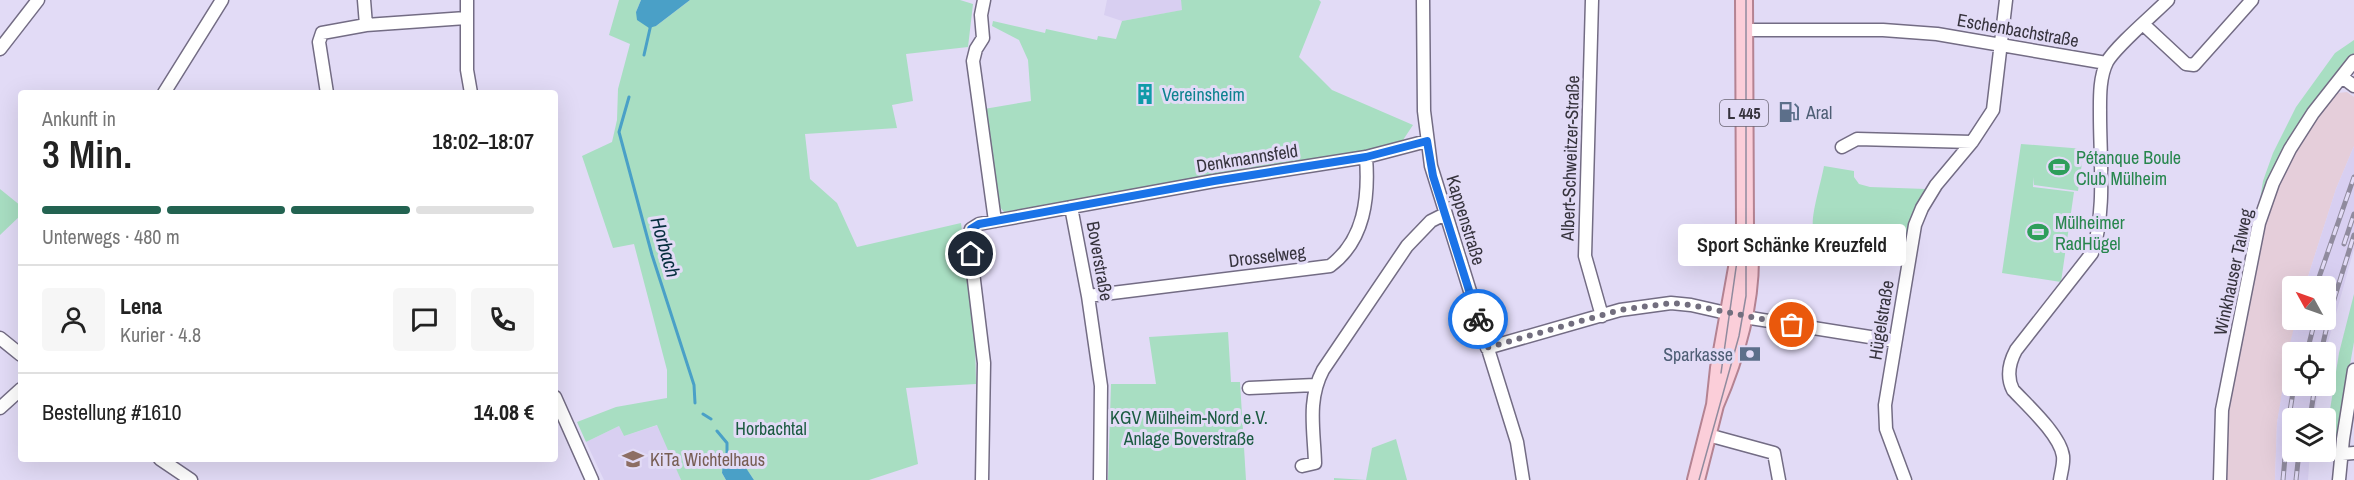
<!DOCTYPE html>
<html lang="de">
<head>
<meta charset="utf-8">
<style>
  body { margin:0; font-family:"Archivo Narrow",sans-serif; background:#f6f6f6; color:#222; height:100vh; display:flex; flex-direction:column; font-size:22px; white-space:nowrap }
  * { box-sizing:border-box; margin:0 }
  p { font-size:20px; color:#767676 }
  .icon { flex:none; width:33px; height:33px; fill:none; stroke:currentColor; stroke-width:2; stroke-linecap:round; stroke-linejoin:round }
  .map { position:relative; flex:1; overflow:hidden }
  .panel { position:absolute; left:18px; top:90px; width:540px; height:372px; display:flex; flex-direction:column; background:#fff; border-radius:6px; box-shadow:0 6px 24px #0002 }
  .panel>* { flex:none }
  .needle { width:39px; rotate:310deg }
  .controls { position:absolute; left:2282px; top:276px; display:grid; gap:12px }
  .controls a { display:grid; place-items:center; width:54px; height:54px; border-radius:6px; background:#fff; box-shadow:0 6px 24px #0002; font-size:30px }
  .pin { position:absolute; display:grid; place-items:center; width:51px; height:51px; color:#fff; margin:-26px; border:3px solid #fff; border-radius:50%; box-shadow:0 2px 6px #0007 }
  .courier { position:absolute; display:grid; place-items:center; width:60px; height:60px; margin:-30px; border:4px solid #1a73e8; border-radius:50%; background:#fff; color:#222; box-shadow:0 2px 8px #0007 }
  .bubble { position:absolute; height:42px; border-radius:6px; background:#fff; box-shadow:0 6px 24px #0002; font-size:20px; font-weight:600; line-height:42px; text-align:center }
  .head em { font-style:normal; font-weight:600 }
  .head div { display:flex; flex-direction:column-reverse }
  .head { display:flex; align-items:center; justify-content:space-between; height:102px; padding:0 24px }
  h1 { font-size:39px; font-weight:600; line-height:45px }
  .bar { display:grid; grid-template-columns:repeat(4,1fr); gap:9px 6px; align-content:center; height:72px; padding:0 24px }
  .bar i { height:8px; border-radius:4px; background:#e0e0e0 }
  .bar .selected { background:#236351 }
  .bar p { grid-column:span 4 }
  .line { display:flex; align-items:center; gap:15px; padding:0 24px; border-top:2px solid #e0e0e0 }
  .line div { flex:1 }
  .round { display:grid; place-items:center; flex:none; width:63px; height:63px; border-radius:6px; background:#f6f6f6 }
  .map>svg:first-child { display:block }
  .commercial { fill:#e5ceda }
  .built { fill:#d8cff1 }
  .green { fill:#a8dec2 }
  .water { fill:#4aa0c7 }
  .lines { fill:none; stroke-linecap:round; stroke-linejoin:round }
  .stream { stroke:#4aa0c7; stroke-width:3 }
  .minor-casing { stroke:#736c84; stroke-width:15 }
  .major-casing { stroke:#b48392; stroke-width:20 }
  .minor { stroke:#fff; stroke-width:12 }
  .major { stroke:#fbced9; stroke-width:16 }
  .tram { stroke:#908b9e; stroke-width:1.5 }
  .rail-casing { stroke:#908b9e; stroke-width:5 }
  .rail { stroke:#e2dbf6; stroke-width:3; stroke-dasharray:9; stroke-linecap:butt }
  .done { stroke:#726e7e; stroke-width:6; stroke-dasharray:0 10.8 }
  .route { stroke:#1a73e8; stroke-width:8 }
  .labels { text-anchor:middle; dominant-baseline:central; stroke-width:6; stroke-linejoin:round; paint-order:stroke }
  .shield { fill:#e2dbf6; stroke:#6a6574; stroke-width:1.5 }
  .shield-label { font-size:16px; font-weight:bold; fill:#36333d }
  .street-label { font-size:18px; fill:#36333d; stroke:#e2dbf6 }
  .culture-label { font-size:18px; fill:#0d838f; stroke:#e2dbf6; text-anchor:start }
  .service-label { font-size:18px; fill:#4e5e75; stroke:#e2dbf6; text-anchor:start }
  .leisure-label { font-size:18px; fill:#27864d; stroke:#e2dbf6; text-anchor:start }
  .park-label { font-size:18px; fill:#1b5b41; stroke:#e2dbf6 }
  .education-label { font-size:18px; fill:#785e54; stroke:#e2dbf6; text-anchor:start }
  .water-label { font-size:20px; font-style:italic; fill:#052e3e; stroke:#e2dbf6 }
</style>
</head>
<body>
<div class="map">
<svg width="2354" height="480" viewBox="0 0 2354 480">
  <rect width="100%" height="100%" fill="#e2dbf6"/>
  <!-- commercial -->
  <path class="commercial" d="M2347,92L2354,97V146L2336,189L2305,286H2292V320H2296L2277,423L2275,480H2225L2227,408L2263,221L2288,161L2316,116L2338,93Z"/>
  <!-- built -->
  <path class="built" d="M1107,0H1181L1183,10L1122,21L1104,15Z
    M2354,146V249L2325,353L2292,352V386H2319L2314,418H2292V452H2310L2308,480H2275L2277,423L2290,343L2296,320H2325V286H2305L2336,189Z
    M658,425L681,480H604L586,442L619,426L624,436Z"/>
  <!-- green -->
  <path class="green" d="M619,0H641L636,12L656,26L690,0H960L973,4L968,47L906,54L913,101L892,105L897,128L805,134L810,179L837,203L857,247L961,223L975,339L976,384L906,388L918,464L869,480H754C746,467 739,460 724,461L722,473L726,480H681L657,425L624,436L619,426L586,442L577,422L616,407L667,398V370L634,244L613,248L582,156L612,142L617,120L618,89L630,44L609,35Z
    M1181,0H1319L1321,2L1299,57L1332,90L1413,125L1403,140L1370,150L1004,212L999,206L984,109L1031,101L1028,60L1019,40L992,26L993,21L1045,33L1046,29L1097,40L1098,36L1116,39L1122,21L1182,10Z
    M2354,40V53L2340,69L2304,118L2257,218L2263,181L2273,153L2296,107L2335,53Z
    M2021,144L2084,149L2078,191L2034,185V177L2033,187L2074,192L2061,282L2002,273Z
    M1824,166L1854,171V177L1859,184L1870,187L1926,189L1913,216L1903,254L1854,249V247L1801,238L1802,227L1813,228C1811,214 1821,183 1824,166Z
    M0,189L21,206V215L0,235Z
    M2354,294V342L2334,455L2323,454L2339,353Z
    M1228,332L1231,382H1240L1246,480H1108L1111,384H1156L1149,337Z
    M1396,439L1407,480H1334V478L1366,480L1372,448Z"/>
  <!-- water -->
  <path class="water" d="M641,0H690L656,26L649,28L637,20L636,12Z
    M734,460L746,468L754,480H726L722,473L723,461Z"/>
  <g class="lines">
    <!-- stream -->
    <path class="stream" d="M644,55L651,24
      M629,97L619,132L652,255L694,385L695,403
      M703,414L711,419
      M717,431L727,443V461"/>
    <defs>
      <path id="minor" d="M364,0L366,25
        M467,0V70L471,93
        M984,0L981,15L983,38L976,49L973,61L995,221
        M1423,0L1424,111L1431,166L1517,442L1523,480
        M1592,0L1585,256L1602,316
        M2143,24L2186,64L2194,65L2252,0
        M1744,30H1883L1937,34L2106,63
        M0,49L38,0
        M2342,77L2354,86
        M164,93L222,0
        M327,93L319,42L322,33L366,25L466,18
        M1842,147L1857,139L1972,142
        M1071,207L1088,296L1101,386L1100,480
        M1088,296L1330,266C1365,240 1369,197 1366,157
        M0,338L21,355
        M1487,348L1620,310L1671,303L1691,305L1744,317L1895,341
        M1249,388L1315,385
        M555,397L592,480
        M0,408L21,389
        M1708,435L1774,453L1779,480
        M2342,454L2354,453
        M160,459L191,480
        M1302,466L1315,463C1314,430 1307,400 1323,370L1407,246L1431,221L1445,214
        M982,480L984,363L969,239L971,229L979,224L995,221L1214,181L1366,157L1427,141
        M1905,480L1886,429L1885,405L1915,225L1922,208L1936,185L1972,142L1993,110L2006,0
        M2060,480C2061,472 2064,464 2063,456C2060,435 2028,406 2013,390C2006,376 2009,363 2016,350L2092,253C2106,215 2100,157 2100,116C2100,99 2099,78 2107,62C2115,47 2154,14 2168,0
        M2220,480L2222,410L2259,223L2273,183L2290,149L2313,113L2354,61
        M2339,480L2343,439L2354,370"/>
      <path id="major" d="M1715,405C1735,359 1750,310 1750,259C1750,249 1746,237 1745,227L1744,0
        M1696,480L1715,405L1719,368L1742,240"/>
    </defs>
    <!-- minor casing -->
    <use href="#minor" class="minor-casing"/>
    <!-- major casing -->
    <use href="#major" class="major-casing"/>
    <!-- minor -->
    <use href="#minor" class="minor"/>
    <!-- major -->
    <use href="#major" class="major"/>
    <!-- tram -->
    <path class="tram" d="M1721,373L1740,240
      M1699,480L1739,336L1746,296V0"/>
    <defs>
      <path id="rail" d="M2344,244L2354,214
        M2316,286L2354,177
        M2307,352L2315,320
        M2321,352L2331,309L2354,235
        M2310,418L2315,386
        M2283,480L2288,423L2294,386
        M2296,480L2299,452"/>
    </defs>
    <!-- rail casing -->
    <use href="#rail" class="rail-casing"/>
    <!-- rail -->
    <use href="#rail" class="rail"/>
  </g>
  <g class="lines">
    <!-- done -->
    <path class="done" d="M1478,319L1486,348L1620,310L1671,303L1691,305L1792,325"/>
    <!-- route -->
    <path class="route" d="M971,254L969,239L971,229L979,224L1214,181L1366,157L1427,141L1433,176L1478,319"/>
  </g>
  <!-- icons -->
  <defs>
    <symbol id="building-bare" viewBox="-9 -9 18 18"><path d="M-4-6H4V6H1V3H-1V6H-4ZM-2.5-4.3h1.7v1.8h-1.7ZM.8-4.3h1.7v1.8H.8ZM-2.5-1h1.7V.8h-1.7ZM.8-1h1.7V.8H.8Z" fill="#0f9aa8" stroke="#e2dbf6" stroke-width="2.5" paint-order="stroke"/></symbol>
    <symbol id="fuel-bare" viewBox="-9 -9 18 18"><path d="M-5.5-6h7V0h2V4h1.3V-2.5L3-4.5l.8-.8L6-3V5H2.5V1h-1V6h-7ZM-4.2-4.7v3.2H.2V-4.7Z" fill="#5c6f8a" stroke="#e2dbf6" stroke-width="2.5" paint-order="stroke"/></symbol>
    <symbol id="stadium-bare" viewBox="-9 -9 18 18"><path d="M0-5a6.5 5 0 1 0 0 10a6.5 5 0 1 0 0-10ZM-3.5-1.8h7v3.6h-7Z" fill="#2e9e5b" stroke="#e2dbf6" stroke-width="2.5" paint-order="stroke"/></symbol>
    <symbol id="bank-bare" viewBox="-9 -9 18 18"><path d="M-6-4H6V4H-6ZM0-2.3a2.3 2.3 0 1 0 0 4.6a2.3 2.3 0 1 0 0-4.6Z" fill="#5c6f8a" stroke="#e2dbf6" stroke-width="2.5" paint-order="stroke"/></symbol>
    <symbol id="school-bare" viewBox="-9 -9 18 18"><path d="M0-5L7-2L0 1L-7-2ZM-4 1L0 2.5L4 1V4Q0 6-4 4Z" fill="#8d6e63" stroke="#e2dbf6" stroke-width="2.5" paint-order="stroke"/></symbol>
  </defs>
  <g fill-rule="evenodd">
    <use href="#building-bare" x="1130" y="79" width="30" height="30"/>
    <use href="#fuel-bare" x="1774" y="97" width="30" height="30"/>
    <use href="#stadium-bare" x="2044" y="152" width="30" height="30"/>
    <use href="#stadium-bare" x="2023" y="217" width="30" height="30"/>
    <use href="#bank-bare" x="1735" y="339" width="30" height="30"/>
    <use href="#school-bare" x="618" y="444" width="30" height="30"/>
  </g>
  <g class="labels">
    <!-- shield labels -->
    <rect class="shield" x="1720" y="100" width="48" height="26" rx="4.5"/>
    <g class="shield-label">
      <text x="1744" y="113">L 445</text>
    </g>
    <!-- street labels -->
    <g class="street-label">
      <text transform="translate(2018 30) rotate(10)">Eschenbachstraße</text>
      <text transform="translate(1247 158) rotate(-9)">Denkmannsfeld</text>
      <text transform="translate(1570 158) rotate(-88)">Albert-Schweitzer-Straße</text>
      <text transform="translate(1466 220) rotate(73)">Kappenstraße</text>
      <text transform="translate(1267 256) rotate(-7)">Drosselweg</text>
      <text transform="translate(1100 261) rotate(80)">Boverstraße</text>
      <text transform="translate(2233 272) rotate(-78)">Winkhauser Talweg</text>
      <text transform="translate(1881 320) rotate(-81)">Hügelstraße</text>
    </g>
    <!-- culture labels -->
    <g class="culture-label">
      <text x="1162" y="94">Vereinsheim</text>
    </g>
    <!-- service labels -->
    <g class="service-label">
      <text x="1806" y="112">Aral</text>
      <text x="1733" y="354" text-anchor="end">Sparkasse</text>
    </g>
    <!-- leisure labels -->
    <g class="leisure-label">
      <text x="2076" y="157">Pétanque Boule<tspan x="2076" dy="21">Club Mülheim</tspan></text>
      <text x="2055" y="222">Mülheimer<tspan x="2055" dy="21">RadHügel</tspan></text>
    </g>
    <!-- park labels -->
    <g class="park-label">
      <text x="1189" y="417">KGV Mülheim-Nord e.V.<tspan x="1189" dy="21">Anlage Boverstraße</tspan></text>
      <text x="771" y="428">Horbachtal</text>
    </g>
    <!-- education labels -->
    <g class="education-label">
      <text x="650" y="459">KiTa Wichtelhaus</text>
    </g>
    <!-- water labels -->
    <g class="water-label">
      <text transform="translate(666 247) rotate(74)">Horbach</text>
    </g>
  </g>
</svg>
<div class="controls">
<a><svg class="needle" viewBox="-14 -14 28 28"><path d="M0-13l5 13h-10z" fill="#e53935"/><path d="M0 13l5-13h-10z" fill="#767676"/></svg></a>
<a><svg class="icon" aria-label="locate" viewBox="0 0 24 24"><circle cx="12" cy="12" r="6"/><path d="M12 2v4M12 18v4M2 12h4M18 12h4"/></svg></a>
<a><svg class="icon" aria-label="layers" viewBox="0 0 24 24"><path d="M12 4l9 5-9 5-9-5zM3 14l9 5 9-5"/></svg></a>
</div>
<div class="pin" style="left:1792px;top:325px;background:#ea580c"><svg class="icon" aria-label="bag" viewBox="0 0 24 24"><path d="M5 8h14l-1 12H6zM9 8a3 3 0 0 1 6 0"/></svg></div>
<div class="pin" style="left:971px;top:254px;background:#1f2937"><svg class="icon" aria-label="home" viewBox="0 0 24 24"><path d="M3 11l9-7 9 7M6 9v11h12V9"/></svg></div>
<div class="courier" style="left:1478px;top:319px"><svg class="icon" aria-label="bike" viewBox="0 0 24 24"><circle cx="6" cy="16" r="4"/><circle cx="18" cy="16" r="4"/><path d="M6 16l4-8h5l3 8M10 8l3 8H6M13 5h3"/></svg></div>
<div class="bubble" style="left:1678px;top:224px;width:228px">Sport Schänke Kreuzfeld</div>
<section class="panel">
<div class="head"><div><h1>3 Min.</h1><p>Ankunft in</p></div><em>18:02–18:07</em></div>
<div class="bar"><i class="selected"></i><i class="selected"></i><i class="selected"></i><i></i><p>Unterwegs · 480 m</p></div>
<div class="line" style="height:108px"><a class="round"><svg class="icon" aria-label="person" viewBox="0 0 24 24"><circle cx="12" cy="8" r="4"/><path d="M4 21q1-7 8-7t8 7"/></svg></a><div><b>Lena</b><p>Kurier · 4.8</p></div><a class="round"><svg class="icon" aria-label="chat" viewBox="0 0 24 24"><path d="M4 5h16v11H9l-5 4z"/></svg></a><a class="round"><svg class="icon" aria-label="phone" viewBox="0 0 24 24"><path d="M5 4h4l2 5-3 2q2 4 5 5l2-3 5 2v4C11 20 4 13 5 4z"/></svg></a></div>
<div class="line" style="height:78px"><div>Bestellung #1610</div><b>14.08 €</b></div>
</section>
</div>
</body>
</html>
